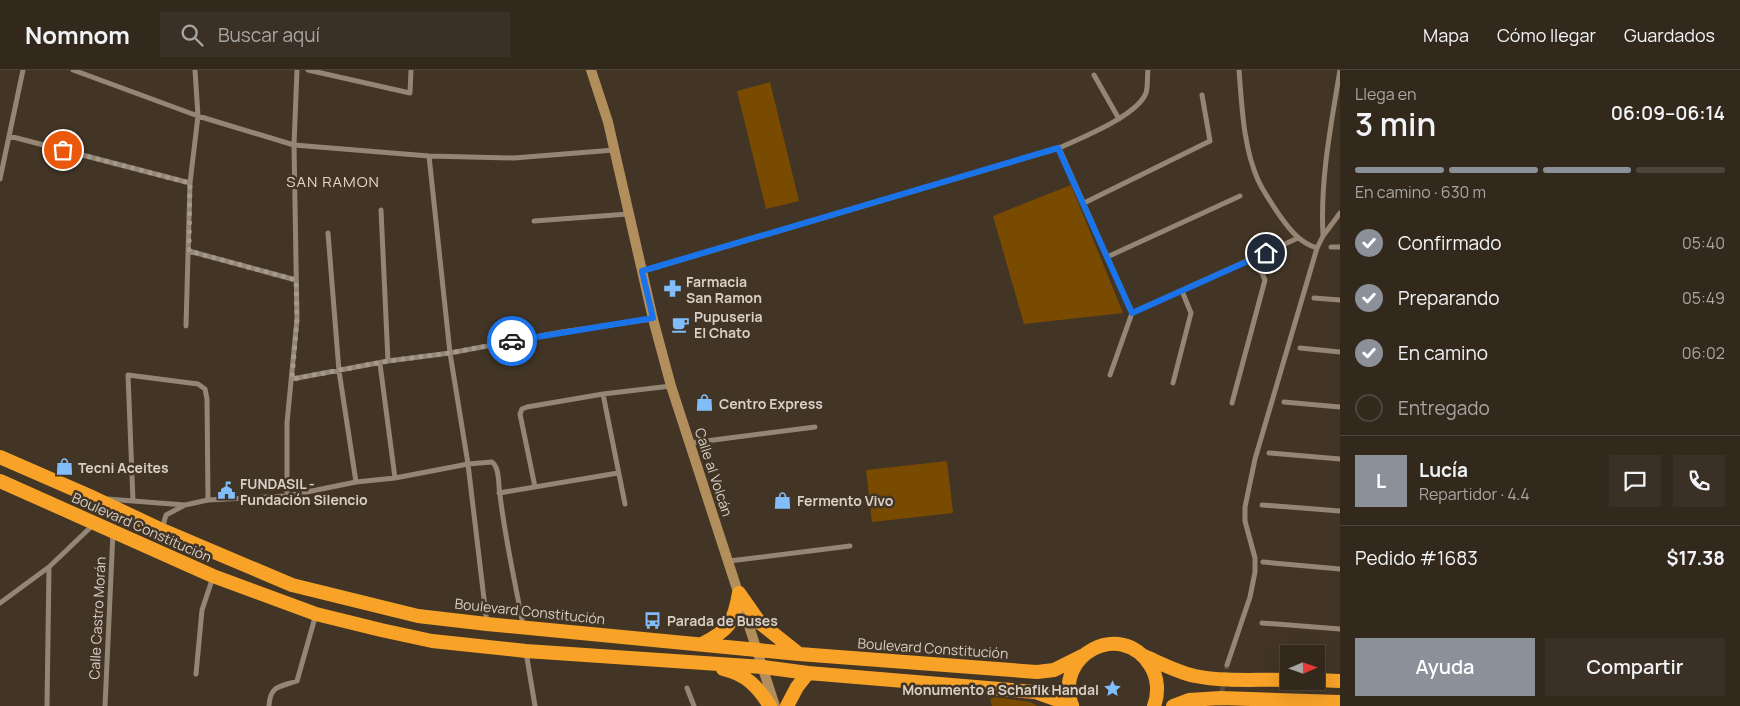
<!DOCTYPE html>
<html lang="es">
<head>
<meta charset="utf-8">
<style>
  body { margin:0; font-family:Manrope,sans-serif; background:#3a3025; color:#f1f3f6; height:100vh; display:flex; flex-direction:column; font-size:19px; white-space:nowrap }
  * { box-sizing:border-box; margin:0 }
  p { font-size:16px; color:#a8a6a3 }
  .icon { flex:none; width:28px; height:28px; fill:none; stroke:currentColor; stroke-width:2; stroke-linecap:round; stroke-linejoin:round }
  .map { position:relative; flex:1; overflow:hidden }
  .side { display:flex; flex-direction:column; background:#32281c; width:400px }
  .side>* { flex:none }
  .needle { width:32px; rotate:88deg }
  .tools { position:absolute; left:1280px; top:575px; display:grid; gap:10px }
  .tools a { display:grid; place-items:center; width:45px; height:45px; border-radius:0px; background:#32281c; box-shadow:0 5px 20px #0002,0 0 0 1px #4d443b; font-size:25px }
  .pin { position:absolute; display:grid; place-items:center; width:42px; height:42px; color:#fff; margin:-21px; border:2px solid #fff; border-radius:50%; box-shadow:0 1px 5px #0007 }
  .courier { position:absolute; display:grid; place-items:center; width:50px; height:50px; margin:-25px; border:4px solid #1a73e8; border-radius:50%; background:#fff; color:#222; box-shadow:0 1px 6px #0007 }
  .head em { font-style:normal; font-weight:600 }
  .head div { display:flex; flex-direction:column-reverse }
  .head { display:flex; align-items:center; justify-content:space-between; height:85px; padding:0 15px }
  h1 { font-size:32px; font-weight:600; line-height:38px }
  .bar { display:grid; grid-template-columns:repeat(4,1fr); gap:8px 5px; align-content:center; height:60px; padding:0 15px }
  .bar i { height:6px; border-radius:4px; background:#4d443b }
  .bar .on { background:#8c9099 }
  .bar p { grid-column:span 4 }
  .line { display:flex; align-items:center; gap:12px; padding:0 15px; border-top:1px solid #4d443b }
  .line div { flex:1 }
  .round { display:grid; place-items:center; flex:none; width:52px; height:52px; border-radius:0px; background:#3a3025 }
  ol { padding:0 15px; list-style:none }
  li { display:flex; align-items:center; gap:15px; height:55px }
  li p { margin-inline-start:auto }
  li .icon { padding:5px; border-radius:50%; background:#8c9099; color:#fff; stroke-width:4 }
  li:last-child { color:#a8a6a3 }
  li i { width:28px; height:28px; border:2px solid #4d443b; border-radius:50% }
  .button { display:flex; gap:10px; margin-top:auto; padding:10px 15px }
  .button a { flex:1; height:58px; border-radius:0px; background:#8c9099; color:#fff; font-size:20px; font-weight:600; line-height:58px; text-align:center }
  .button a+a { background:#3a3025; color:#f1f3f6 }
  header { display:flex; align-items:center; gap:30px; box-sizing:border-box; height:70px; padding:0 25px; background:#32281c; border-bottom:1px solid #4d443b }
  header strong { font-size:24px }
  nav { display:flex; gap:28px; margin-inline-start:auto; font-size:18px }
  .search { width:350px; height:45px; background:#3a3025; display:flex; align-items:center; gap:12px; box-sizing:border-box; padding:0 18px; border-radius:0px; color:#a8a6a3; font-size:19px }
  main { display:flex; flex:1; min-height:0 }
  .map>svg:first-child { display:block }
  .green { fill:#794b01 }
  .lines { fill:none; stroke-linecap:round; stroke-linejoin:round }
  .street-tunnel { stroke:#584c3e; stroke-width:5; stroke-dasharray:5 2.5; stroke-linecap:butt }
  .street { stroke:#948574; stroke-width:5 }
  .secondary { stroke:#b28e5d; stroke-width:10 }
  .highway { stroke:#f8a328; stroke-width:14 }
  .done { stroke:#a4998f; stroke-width:5; stroke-dasharray:0 9 }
  .route { stroke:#1a73e8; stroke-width:6 }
  .labels { text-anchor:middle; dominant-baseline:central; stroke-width:5; stroke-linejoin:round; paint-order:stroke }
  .poi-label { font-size:14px; font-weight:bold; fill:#d8cfc7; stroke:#423526; text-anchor:start }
  .street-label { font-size:14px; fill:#d8cfc7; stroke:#423526 }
  .neighbourhood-label { font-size:15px; letter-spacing:1px; fill:#e5d4c2; stroke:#423526 }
</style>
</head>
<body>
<header>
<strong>Nomnom</strong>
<div class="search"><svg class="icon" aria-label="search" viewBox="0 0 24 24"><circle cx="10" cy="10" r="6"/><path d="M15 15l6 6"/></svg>Buscar aquí</div>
<nav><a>Mapa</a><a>Cómo llegar</a><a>Guardados</a></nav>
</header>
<main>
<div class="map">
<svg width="1340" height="636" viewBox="0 0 1340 636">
  <rect width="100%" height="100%" fill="#423526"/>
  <!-- green -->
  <path class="green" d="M770,12L799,131L766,139L737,21Z
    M1071,115L1123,243L1024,254L993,146Z
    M947,391L953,443L872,452L866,400Z
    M995,627L1030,632L1038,636H992L990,629Z"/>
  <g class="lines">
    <!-- street-tunnel -->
    <path class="street-tunnel" d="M1219,636L1227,595"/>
    <!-- street -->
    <path class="street" d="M73,0L198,46L294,75L429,86L514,88L614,80
      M308,0L410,23L411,0
      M1239,0C1242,36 1243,76 1258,110C1264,123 1272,134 1280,146C1290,160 1300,173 1317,178
      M1094,5L1119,49
      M9,66L190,113
      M1059,78L1132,243L1110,305
      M429,86L450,283L468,394L487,554
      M0,109L23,0
      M1084,133L1210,71L1202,25
      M381,140L388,291
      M534,151L628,144
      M328,163L339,301L356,412
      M1323,165C1320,110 1331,55 1340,0
      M1331,177H1340
      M189,181L296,210
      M1107,187L1240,126
      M643,201L1059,78C1081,68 1137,46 1146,23C1148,17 1147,7 1148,0
      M1314,228L1340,230
      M1132,243L1298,168
      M186,256L190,113L198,46L195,0
      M1300,278L1340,282
      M380,294L395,408
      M292,309L388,291L450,283L562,262L652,249
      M1173,313L1191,243L1182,221
      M603,324L625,434
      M1284,332L1340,337
      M1232,333L1265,210L1262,203L1250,191
      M690,373L815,357
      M1269,383L1340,389
      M535,417L520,344L522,339L527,337L603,324L671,316
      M499,423L618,403
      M287,426V353L297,249L294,75L297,0
      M107,429L185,435L208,430L287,426L356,412L395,408L468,394L492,392C500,398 498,415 500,425C505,468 515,512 523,555
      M133,431L128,305L198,314L205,319L207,329L208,430
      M1262,435L1340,441
      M162,459L166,445L183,436
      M729,491L850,476
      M1263,492L1340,499
      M0,533L49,497L93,455
      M1262,553L1340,559
      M526,582L535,636
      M1227,595L1250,527L1255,502V488L1245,451V437L1255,389L1317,178L1323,166L1340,143
      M196,604L202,540L213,507
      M687,618L694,636
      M47,636L49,497
      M105,636L113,462
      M269,636C270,615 280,617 297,611L316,544"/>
    <!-- secondary -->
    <path class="secondary" d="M591,0L608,52L653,249L671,316L775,636"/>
    <!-- highway -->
    <path class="highway" d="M0,387L94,428L162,460L292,515L418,546L487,554L799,584L1037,602L1054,600L1082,586
      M0,411L213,506L316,544L381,560L432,571L526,581L763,597L808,603L1035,622L1072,635
      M739,523L760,553L799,584
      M702,574C729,560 734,553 739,523
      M1144,586C1160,593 1177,602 1195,606C1225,612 1258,609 1289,610
      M723,599C746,604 758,617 770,636
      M1316,610L1340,611
      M787,636L797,617L808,603
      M1072,636C1053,585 1121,549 1150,595C1158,607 1159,623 1154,636
      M1173,636L1189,630L1221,628L1340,632"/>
  </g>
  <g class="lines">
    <!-- done -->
    <path class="done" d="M63,80L190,113L189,181L296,210L297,249L292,309L388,291L450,283L512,271"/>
    <!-- route -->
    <path class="route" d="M512,271L653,248L642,201L1058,78L1132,243L1266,183"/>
  </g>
  <!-- icons -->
  <defs>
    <symbol id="pharmacy-bare" viewBox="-9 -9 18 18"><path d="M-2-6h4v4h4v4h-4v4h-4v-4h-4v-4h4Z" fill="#81bdfa" stroke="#423526" stroke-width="2.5" paint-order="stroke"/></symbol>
    <symbol id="cafe-bare" viewBox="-9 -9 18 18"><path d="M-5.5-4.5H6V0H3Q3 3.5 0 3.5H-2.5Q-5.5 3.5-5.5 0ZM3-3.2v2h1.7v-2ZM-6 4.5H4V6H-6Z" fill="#81bdfa" stroke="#423526" stroke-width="2.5" paint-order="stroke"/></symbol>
    <symbol id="shop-bare" viewBox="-9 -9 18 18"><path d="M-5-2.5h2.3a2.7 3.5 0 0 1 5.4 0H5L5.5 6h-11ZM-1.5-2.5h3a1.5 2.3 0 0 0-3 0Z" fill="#81bdfa" stroke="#423526" stroke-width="2.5" paint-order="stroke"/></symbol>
    <symbol id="civic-bare" viewBox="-9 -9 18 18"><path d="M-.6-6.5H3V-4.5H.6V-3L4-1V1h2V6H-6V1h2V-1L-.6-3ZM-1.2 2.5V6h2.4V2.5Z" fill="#81bdfa" stroke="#423526" stroke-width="2.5" paint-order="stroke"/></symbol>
    <symbol id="bus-bare" viewBox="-9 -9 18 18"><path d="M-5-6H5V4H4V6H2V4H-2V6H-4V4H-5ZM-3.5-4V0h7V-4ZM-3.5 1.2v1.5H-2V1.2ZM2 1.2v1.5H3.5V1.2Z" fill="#81bdfa" stroke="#423526" stroke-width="2.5" paint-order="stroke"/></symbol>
    <symbol id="sight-bare" viewBox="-9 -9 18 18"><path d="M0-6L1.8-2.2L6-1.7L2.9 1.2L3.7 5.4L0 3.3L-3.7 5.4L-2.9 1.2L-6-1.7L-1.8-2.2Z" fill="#81bdfa" stroke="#423526" stroke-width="2.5" paint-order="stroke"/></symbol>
  </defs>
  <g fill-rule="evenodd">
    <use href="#pharmacy-bare" x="660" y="206" width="25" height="25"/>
    <use href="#cafe-bare" x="668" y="242" width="25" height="25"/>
    <use href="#shop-bare" x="692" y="320" width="25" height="25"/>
    <use href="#shop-bare" x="52" y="384" width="25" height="25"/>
    <use href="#civic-bare" x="214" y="408" width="25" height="25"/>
    <use href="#shop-bare" x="770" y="418" width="25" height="25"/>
    <use href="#bus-bare" x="640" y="538" width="25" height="25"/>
    <use href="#sight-bare" x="1100" y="606" width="25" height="25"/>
  </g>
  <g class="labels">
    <!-- poi labels -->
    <g class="poi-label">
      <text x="686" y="211">Farmacia<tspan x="686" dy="16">San Ramon</tspan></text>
      <text x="694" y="246">Pupuseria<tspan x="694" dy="16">El Chato</tspan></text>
      <text x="719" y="333">Centro Express</text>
      <text x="78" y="397">Tecni Aceites</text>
      <text x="240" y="413">FUNDASIL -<tspan x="240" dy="16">Fundación Silencio</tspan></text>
      <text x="797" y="430">Fermento Vivo</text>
      <text x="667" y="550">Parada de Buses</text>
      <text x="1099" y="619" text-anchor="end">Monumento a Schafik Handal</text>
    </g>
    <!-- street labels -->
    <g class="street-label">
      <text transform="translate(714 402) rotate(72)">Calle al Volcán</text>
      <text transform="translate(142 457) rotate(24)">Boulevard Constitución</text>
      <text transform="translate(530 541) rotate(6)">Boulevard Constitución</text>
      <text transform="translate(97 548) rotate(-87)">Calle Castro Morán</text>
      <text transform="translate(933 578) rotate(4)">Boulevard Constitución</text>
    </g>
    <!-- neighbourhood labels -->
    <g class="neighbourhood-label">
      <text x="333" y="111">SAN RAMON</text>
    </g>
  </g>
</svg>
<div class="tools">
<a><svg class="needle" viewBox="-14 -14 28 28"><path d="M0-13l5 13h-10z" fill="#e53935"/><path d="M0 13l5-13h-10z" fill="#a8a6a3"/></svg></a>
</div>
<div class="pin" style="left:63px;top:80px;background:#ea580c"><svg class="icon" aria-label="bag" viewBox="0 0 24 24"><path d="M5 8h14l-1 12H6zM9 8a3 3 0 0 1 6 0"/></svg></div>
<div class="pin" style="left:1266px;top:183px;background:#1f2937"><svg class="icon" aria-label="home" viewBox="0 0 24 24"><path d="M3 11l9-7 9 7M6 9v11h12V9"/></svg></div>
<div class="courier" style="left:512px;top:271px"><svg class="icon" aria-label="car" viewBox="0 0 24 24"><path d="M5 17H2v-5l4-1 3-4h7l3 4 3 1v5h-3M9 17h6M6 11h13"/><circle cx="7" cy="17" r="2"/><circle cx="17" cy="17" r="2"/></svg></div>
</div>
<section class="side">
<div class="head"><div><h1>3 min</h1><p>Llega en</p></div><em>06:09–06:14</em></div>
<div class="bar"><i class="on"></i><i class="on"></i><i class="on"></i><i></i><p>En camino · 630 m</p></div>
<ol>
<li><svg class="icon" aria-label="check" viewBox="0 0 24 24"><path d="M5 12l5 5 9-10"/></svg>Confirmado<p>05:40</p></li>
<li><svg class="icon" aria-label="check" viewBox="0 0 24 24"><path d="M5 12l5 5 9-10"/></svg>Preparando<p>05:49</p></li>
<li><svg class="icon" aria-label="check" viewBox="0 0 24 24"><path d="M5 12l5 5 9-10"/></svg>En camino<p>06:02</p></li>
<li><i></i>Entregado</li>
</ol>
<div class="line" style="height:90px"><b class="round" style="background:#8c9099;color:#fff">L</b><div><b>Lucía</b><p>Repartidor · 4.4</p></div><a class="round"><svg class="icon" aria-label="chat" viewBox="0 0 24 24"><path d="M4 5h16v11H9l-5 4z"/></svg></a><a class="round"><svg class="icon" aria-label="phone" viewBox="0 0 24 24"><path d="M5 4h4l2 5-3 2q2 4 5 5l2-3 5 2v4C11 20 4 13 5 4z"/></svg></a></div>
<div class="line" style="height:65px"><div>Pedido #1683</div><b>$17.38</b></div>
<div class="button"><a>Ayuda</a><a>Compartir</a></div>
</section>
</main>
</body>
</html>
